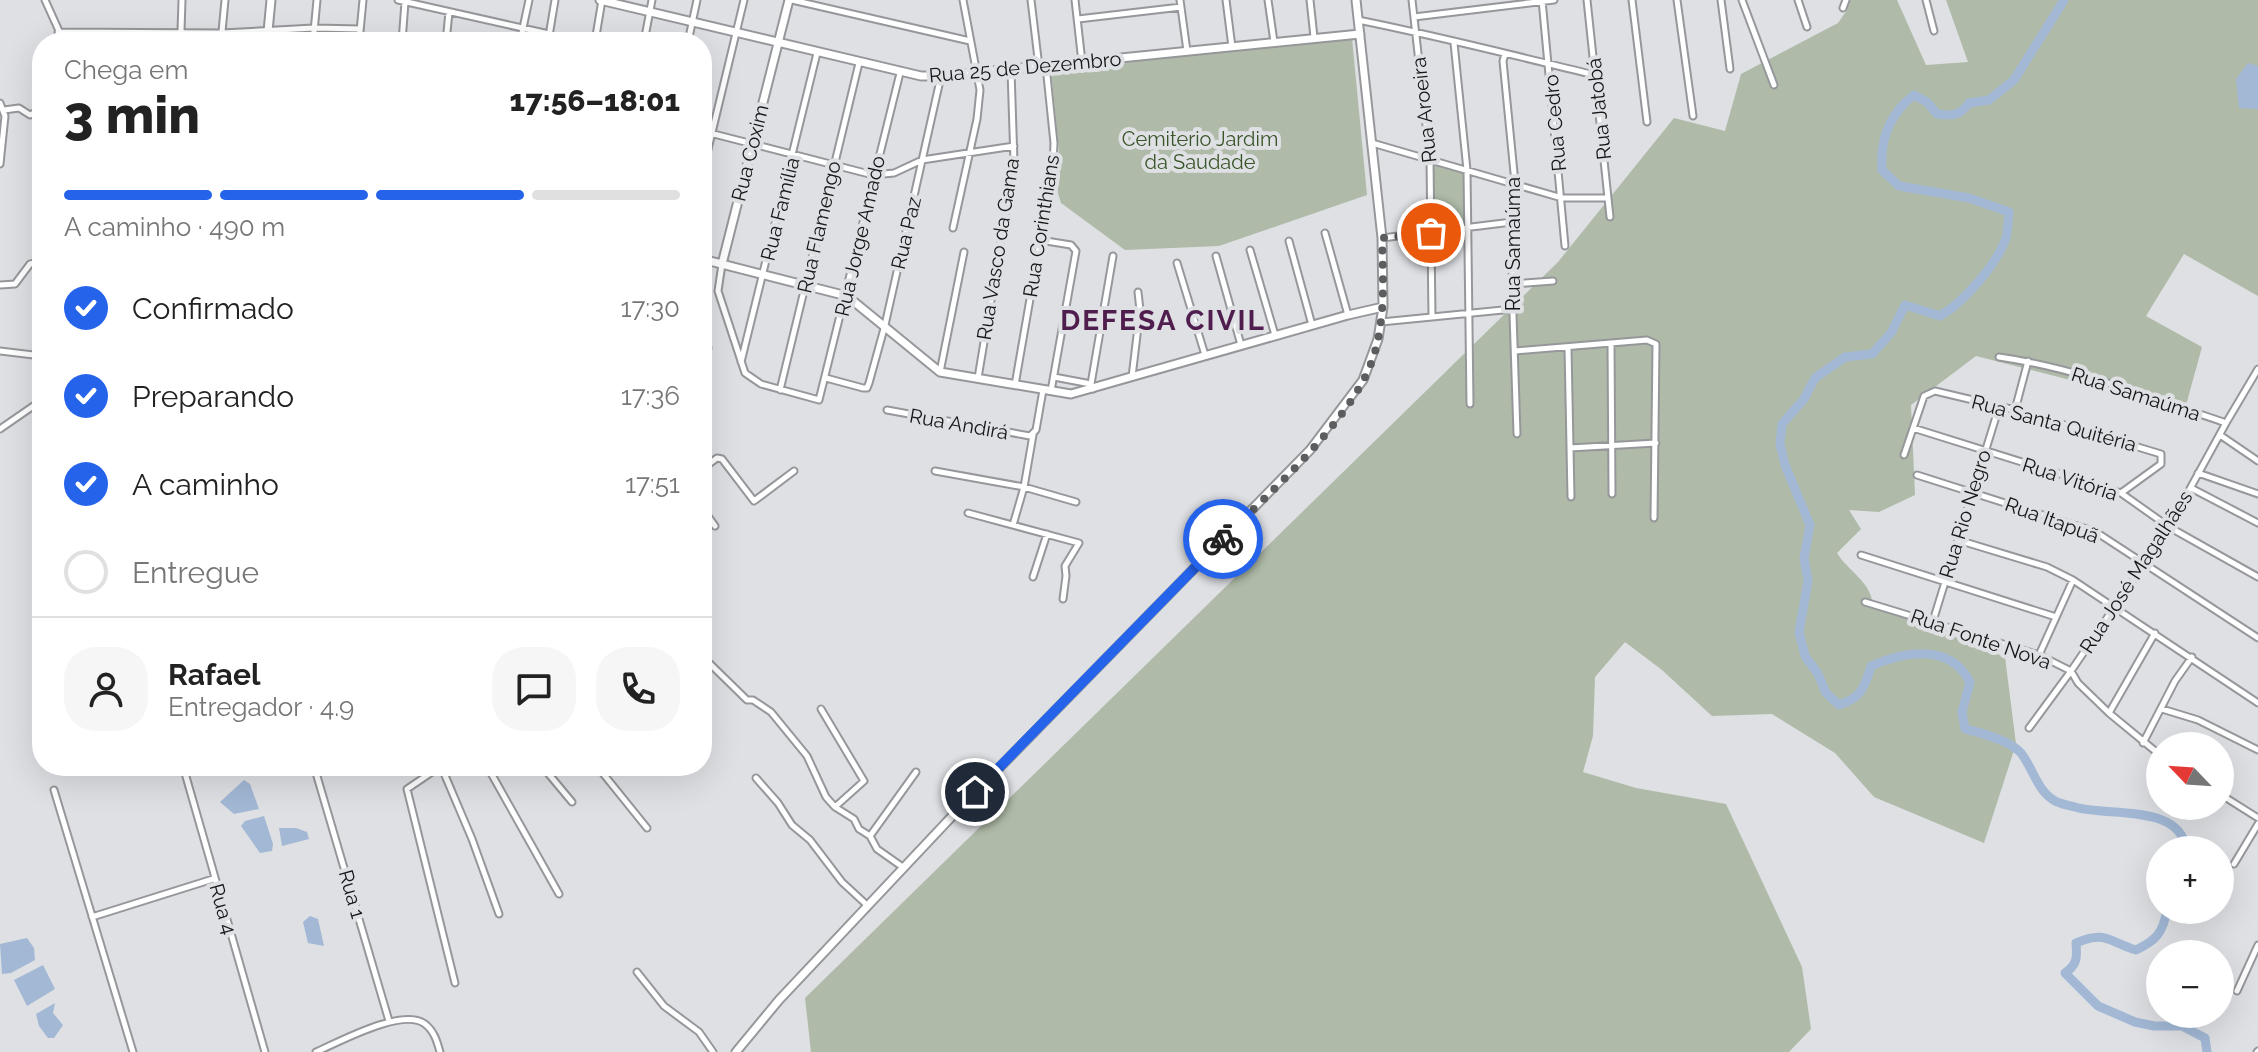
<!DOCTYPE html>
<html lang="pt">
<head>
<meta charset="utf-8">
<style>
  body { margin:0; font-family:Raleway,sans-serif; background:#f6f6f6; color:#222; height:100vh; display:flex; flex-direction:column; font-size:30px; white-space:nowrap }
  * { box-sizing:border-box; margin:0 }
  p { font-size:26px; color:#767676 }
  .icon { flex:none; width:44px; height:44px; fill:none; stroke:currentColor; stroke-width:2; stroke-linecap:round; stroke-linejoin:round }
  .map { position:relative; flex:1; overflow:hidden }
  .drawer { position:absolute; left:32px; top:32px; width:680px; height:744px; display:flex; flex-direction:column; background:#fff; border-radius:32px; box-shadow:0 8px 32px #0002 }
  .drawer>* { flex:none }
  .needle { width:52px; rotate:295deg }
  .tools { position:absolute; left:2146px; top:732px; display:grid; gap:16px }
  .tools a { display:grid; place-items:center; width:88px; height:88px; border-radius:50%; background:#fff; box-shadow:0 8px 32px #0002; font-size:40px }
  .pin { position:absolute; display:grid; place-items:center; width:68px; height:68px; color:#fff; margin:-34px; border:4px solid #fff; border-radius:50%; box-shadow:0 2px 8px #0007 }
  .courier { position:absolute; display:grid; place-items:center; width:80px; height:80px; margin:-40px; border:6px solid #2563eb; border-radius:50%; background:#fff; color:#222; box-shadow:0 2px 10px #0007 }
  .head em { font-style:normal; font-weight:800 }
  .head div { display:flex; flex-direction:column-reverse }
  .head { display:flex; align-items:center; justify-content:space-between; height:136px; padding:0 32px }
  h1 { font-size:52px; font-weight:800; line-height:60px }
  .bar { display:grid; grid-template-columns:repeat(4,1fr); gap:12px 8px; align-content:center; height:96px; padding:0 32px }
  .bar i { height:10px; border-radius:6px; background:#e0e0e0 }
  .bar .on { background:#2563eb }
  .bar p { grid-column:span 4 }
  .line { display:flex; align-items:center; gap:20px; padding:0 32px; border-top:2px solid #e0e0e0 }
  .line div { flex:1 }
  .round { display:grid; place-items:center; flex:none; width:84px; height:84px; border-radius:32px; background:#f6f6f6 }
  ol { padding:0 32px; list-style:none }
  li { display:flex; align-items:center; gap:24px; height:88px }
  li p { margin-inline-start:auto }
  li .icon { padding:8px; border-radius:50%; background:#2563eb; color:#fff; stroke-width:4 }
  li:last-child { color:#767676 }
  li i { width:44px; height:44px; border:4px solid #e0e0e0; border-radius:50% }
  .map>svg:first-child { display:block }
  .green { fill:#afbba8 }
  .water { fill:#a2b8d5 }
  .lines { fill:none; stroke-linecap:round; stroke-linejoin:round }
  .river { stroke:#a2b8d5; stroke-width:9 }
  .street-casing { stroke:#95979a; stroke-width:9 }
  .secondary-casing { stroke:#95979a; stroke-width:11 }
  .street { stroke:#fff; stroke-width:5 }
  .secondary { stroke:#fff; stroke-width:7 }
  .done { stroke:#5b5d5f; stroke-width:8; stroke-dasharray:0 14.4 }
  .route { stroke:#2563eb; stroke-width:10 }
  .labels { text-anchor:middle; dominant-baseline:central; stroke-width:8; stroke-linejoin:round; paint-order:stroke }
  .street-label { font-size:20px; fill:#151617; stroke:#dee0e4 }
  .park-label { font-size:20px; fill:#395426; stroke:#dee0e4 }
  .district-label { font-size:28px; font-weight:bold; letter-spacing:2px; fill:#501e4e; stroke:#dee0e4 }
</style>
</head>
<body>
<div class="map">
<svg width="2258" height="1052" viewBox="0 0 2258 1052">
  <rect width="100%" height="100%" fill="#dee0e4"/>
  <!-- green -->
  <path class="green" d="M1849,0H1897L1926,65L1968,62L1946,0H2258V296L2184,254L2146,316L2202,347L2185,409L1976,356L1911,405L1915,495L1879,512L1849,510L1861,529L1837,553C1848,571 1870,581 1873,604L2005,657L2016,744L1984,843L1874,797L1835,753L1772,714L1712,716L1662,670L1625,642L1595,677L1593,736L1583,772L1636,788L1726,804L1802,967L1811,1029L1789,1052H811L805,998L1558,262L1674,118L1725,131L1741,74L1838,23L1847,10Z
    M1352,38L1367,195L1219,246L1125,250L1061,203L1054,180L1059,151L1051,69Z
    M1433,163L1465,172V225L1433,228Z"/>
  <!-- water -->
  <path class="water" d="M2248,63L2258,66V109L2239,108L2236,79Z
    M244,780L250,784L259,809L234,814L220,802Z
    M264,816L273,844L272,851L260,853L241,826L245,821Z
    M279,828H296L307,832L309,839L282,846Z
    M310,916L318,919L324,946L308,943L303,922Z
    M27,938L34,948L35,960L11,973L2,974L0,944Z
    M43,965L55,989L27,1006L14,980Z
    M55,1003L53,1013L63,1025L54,1038H48L39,1026L36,1014Z"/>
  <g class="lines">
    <!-- river -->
    <path class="river" d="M2064,0L2014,80L1989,100L1969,103C1960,116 1952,116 1937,114L1927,102L1914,95C1889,114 1880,140 1882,170L1899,186L1969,198L2009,212C2008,221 2008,230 2006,238C1997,264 1964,302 1940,316L1905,305L1891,333L1872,354L1845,357L1815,378L1804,399L1782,424L1780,444L1785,465L1810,525L1804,558L1808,581L1799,632L1805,656L1818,674L1826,693L1839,705C1862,697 1864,689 1871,666C1904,651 1950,643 1970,682L1962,712L1965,729C1982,733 2009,740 2021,753C2032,767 2037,789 2052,799C2058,804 2068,805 2075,807C2107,817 2182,803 2186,850
      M2167,910C2163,932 2157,940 2136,950C2109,942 2106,930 2076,943C2077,957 2078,964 2065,973L2098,1006L2135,1022L2154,1026H2182L2205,1038L2207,1052"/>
    <defs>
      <path id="street" d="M45,0L64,42
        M398,0L549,34
        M792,0L970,41
        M1031,0L1039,67
        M1075,0L1082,62
        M1180,0L1187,51
        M1226,0L1232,47
        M1268,0L1274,42
        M1310,0L1314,37
        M1412,0L1430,160L1432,317
        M1542,0L1565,246
        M1587,0L1610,217
        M1632,0L1647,122
        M1677,0L1693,116
        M1721,0L1730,69
        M1742,0L1774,85
        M1798,0L1807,27
        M1926,0L1934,31
        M1843,8L1846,0
        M1414,17L1554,0
        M1078,19L1181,7
        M1358,20C1438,36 1516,56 1595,75
        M181,31L182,0
        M58,32L222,33L314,28L360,29
        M221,42L225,0
        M313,42L317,0
        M359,42L363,0
        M402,42L405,2
        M446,42L449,12
        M520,42L529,0
        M548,42L555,0
        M595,42L602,0
        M644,42L652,0
        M688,42L697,0
        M1454,43L1467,170L1470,404
        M1505,54L1503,61L1515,183L1512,284L1517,434
        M0,103L5,116L0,164
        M4,110L19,108L30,115L42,109
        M702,131L873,175L894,173L922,160L1014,146
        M1372,143L1562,198H1608
        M702,174L744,0
        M953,228L977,119L980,90L963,0
        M1325,233L1348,315
        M1382,238L1512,222
        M1040,240L1071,245L1076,251L1051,391
        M1289,241L1312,325
        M1250,250L1275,335
        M1216,256L1241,345
        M1177,263L1205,355
        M722,264L718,291L745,373L761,384L819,400L900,73
        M1512,284L1553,281
        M0,285L15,284L30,264L42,261
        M37,306L42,307
        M1381,322L1513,309
        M1611,343L1612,494
        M702,348H708
        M1568,348L1571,497
        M0,351L42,356
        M1515,351L1647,340L1656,344L1654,518
        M1999,357C2077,368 2151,398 2226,423
        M741,362L817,53
        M940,372L964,252
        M1054,377L1091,384
        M1132,377L1140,310L1138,292
        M826,378L863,388H867L869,383L885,325L941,76
        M978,378L1014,162L1011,70
        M1015,385L1053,167L1054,143L1046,66
        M1093,389L1091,384L1113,256
        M780,390L859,63
        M887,410L1030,436L1036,430L1043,390
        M2015,410L2028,361
        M1913,428L2121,493L2169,527L2258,577
        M0,429L42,400
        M2220,435L2258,461
        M1570,448L1656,443
        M1904,455L1924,396L1935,391L2015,410L2161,454V464L2121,493
        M702,469L717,458L722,459L754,501L794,471
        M935,471L1024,487L1076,502
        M2198,473L2258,494
        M1917,475L2096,532L2258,638
        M2191,488L2258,523
        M702,508L715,526
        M968,513L1079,543L1065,566L1066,576L1063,599
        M1013,525L1024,487L1033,435
        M1958,540L2047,567L2073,580L2258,703
        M1861,555L2056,617
        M1033,577L1047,534
        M1865,602L2039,655L2071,671L2078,683L2109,713L2160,755
        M1933,621L1999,407
        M2039,655L2073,580
        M702,656L747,700H753L771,712L807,756L826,797L835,807L854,819L859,829L870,836L877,849L904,868
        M821,709L864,781L835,807
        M2162,709L2198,720L2258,750
        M2109,713L2155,633
        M2029,728L2071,671L2169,527L2226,423L2258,369
        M2143,743L2175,681L2192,657
        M183,766L265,1052
        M314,766L389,1021
        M441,766L407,789L455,983
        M441,766L472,839L499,914
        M487,766L559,894
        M542,766L572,802
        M597,766L647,828
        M756,778L778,803L792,825L810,840L842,882L868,906
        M54,790L133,1052
        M2220,794L2258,818
        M870,836L916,772
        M2234,864L2258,824
        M92,917L213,879
        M637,972L664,1006L699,1032L713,1052
        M2237,991L2258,945
        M316,1052C339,1042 403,1007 425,1024C434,1031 437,1041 440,1052
        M2257,1052L2258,1051"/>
      <path id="secondary" d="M600,0L921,76H941L1360,34
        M267,42L271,0
        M702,259L847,296L940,372L1071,394L1348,315L1383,307
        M722,264L789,0
        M736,1052L779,1000L957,811L1310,450L1363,380L1378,339L1383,307L1382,238L1356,0"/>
    </defs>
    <!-- street casing -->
    <use href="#street" class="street-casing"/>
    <!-- secondary casing -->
    <use href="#secondary" class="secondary-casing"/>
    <!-- street -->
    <use href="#street" class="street"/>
    <!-- secondary -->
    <use href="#secondary" class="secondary"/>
  </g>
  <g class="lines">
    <!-- done -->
    <path class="done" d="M1223,539C1268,494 1351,421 1372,361C1386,321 1383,280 1382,238L1431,233"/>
    <!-- route -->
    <path class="route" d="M975,792L1223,539"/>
  </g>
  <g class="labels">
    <!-- street labels -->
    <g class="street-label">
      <text transform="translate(1025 67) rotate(-5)">Rua 25 de Dezembro</text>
      <text transform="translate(1599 109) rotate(-96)">Rua Jatobá</text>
      <text transform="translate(1424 110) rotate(-96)">Rua Aroeira</text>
      <text transform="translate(1555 123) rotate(-95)">Rua Cedro</text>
      <text transform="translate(750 153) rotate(-76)">Rua Coxim</text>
      <text transform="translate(780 209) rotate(-76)">Rua Família</text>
      <text transform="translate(1041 226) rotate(-81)">Rua Corinthians</text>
      <text transform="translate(819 227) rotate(-77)">Rua Flamengo</text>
      <text transform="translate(906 233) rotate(-77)">Rua Paz</text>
      <text transform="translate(860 236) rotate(-77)">Rua Jorge Amado</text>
      <text transform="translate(1513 244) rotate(-90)">Rua Samaúma</text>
      <text transform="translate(998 249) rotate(-81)">Rua Vasco da Gama</text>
      <text transform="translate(2136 394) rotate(18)">Rua Samaúma</text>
      <text transform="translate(2054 423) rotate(15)">Rua Santa Quitéria</text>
      <text transform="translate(959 424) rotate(10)">Rua Andirá</text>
      <text transform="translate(2070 479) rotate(18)">Rua Vitória</text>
      <text transform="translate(1965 514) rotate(-73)">Rua Rio Negro</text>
      <text transform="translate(2052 520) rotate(20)">Rua Itapuã</text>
      <text transform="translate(2136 572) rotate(-57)">Rua José Magalhães</text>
      <text transform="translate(1981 639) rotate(19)">Rua Fonte Nova</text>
      <text transform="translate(352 894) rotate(74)">Rua 1</text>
      <text transform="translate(223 909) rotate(74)">Rua 4</text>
    </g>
    <!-- park labels -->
    <g class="park-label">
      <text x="1200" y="139">Cemiterio Jardim<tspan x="1200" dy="23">da Saudade</tspan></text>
    </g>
    <!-- district labels -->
    <g class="district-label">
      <text x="1163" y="320">DEFESA CIVIL</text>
    </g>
  </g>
</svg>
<div class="tools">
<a><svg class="needle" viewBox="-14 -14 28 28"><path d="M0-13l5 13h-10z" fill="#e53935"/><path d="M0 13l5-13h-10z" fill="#767676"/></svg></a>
<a>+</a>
<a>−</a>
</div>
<div class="pin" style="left:1431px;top:233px;background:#ea580c"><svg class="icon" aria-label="bag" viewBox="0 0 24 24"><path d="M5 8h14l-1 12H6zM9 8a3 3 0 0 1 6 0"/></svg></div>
<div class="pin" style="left:975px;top:792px;background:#1f2937"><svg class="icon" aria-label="home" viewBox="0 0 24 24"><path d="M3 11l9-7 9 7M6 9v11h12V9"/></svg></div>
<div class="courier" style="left:1223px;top:539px"><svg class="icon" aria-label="bike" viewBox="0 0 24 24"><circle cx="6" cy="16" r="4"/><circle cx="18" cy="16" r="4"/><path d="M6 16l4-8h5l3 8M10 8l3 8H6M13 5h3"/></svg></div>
<section class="drawer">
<div class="head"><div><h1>3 min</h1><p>Chega em</p></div><em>17:56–18:01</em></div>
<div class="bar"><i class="on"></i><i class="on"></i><i class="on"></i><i></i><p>A caminho · 490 m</p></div>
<ol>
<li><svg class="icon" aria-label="check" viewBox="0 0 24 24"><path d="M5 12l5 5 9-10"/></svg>Confirmado<p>17:30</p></li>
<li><svg class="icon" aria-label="check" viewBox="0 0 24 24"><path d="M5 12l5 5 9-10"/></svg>Preparando<p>17:36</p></li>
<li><svg class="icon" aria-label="check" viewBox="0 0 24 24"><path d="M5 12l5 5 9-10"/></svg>A caminho<p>17:51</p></li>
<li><i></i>Entregue</li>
</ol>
<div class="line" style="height:144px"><a class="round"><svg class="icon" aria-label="person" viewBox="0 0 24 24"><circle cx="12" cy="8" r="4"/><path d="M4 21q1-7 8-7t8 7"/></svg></a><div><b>Rafael</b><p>Entregador · 4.9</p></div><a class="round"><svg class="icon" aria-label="chat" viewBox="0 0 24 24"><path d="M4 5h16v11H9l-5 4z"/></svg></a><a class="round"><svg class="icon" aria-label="phone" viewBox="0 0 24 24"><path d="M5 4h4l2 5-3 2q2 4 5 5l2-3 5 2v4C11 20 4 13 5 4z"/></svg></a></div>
</section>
</div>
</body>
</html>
